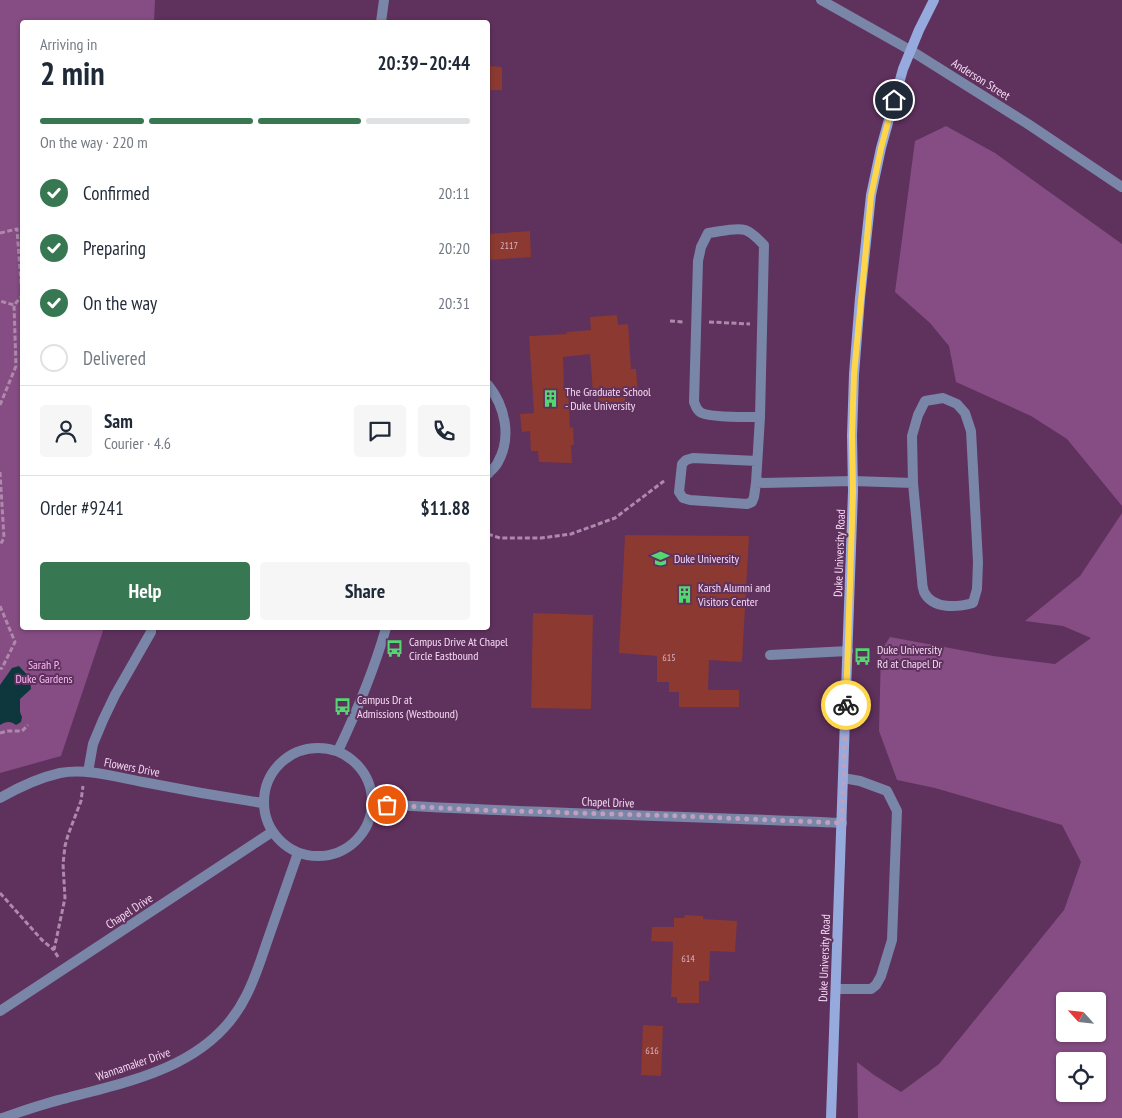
<!DOCTYPE html>
<html lang="en">
<head>
<meta charset="utf-8">
<style>
  body { margin:0; font-family:"PT Sans Narrow",sans-serif; background:#f6f6f7; color:#1f2937; height:100vh; display:flex; flex-direction:column; font-size:19px; white-space:nowrap }
  * { box-sizing:border-box; margin:0 }
  p { font-size:16px; color:#747a83 }
  .icon { flex:none; width:28px; height:28px; fill:none; stroke:currentColor; stroke-width:2; stroke-linecap:round; stroke-linejoin:round }
  .map { position:relative; flex:1; overflow:hidden }
  .drawer { position:absolute; left:20px; top:20px; width:470px; height:610px; display:flex; flex-direction:column; background:#fff; border-radius:5px; box-shadow:0 1px 4px #0004 }
  .drawer>* { flex:none }
  .needle { width:32px; rotate:297deg }
  .fabs { position:absolute; left:1056px; top:992px; display:grid; gap:10px }
  .fabs a { display:grid; place-items:center; width:50px; height:50px; border-radius:5px; background:#fff; box-shadow:0 1px 4px #0004; font-size:25px }
  .pin { position:absolute; display:grid; place-items:center; width:42px; height:42px; color:#fff; margin:-21px; border:2px solid #fff; border-radius:50%; box-shadow:0 1px 5px #0007 }
  .courier { position:absolute; display:grid; place-items:center; width:50px; height:50px; margin:-25px; border:4px solid #ffd54a; border-radius:50%; background:#fff; color:#222; box-shadow:0 1px 6px #0007 }
  .overview em { font-style:normal; font-weight:700 }
  .overview div { display:flex; flex-direction:column-reverse }
  .overview { display:flex; align-items:center; justify-content:space-between; height:85px; padding:0 20px }
  h1 { font-size:32px; font-weight:700; line-height:38px }
  .bar { display:grid; grid-template-columns:repeat(4,1fr); gap:8px 5px; align-content:center; height:60px; padding:0 20px }
  .bar i { height:6px; border-radius:4px; background:#e0e1e3 }
  .bar .active { background:#377752 }
  .bar p { grid-column:span 4 }
  .line { display:flex; align-items:center; gap:12px; padding:0 20px; border-top:1px solid #e0e1e3 }
  .line div { flex:1 }
  .round { display:grid; place-items:center; flex:none; width:52px; height:52px; border-radius:5px; background:#f6f6f7 }
  ol { padding:0 20px; list-style:none }
  li { display:flex; align-items:center; gap:15px; height:55px }
  li p { margin-inline-start:auto }
  li .icon { padding:5px; border-radius:50%; background:#377752; color:#fff; stroke-width:4 }
  li:last-child { color:#747a83 }
  li i { width:28px; height:28px; border:2px solid #e0e1e3; border-radius:50% }
  .primary-button { display:flex; gap:10px; margin-top:auto; padding:10px 20px }
  .primary-button a { flex:1; height:58px; border-radius:5px; background:#377752; color:#fff; font-size:20px; font-weight:700; line-height:58px; text-align:center }
  .primary-button a+a { background:#f6f6f7; color:#1f2937 }
  .map>svg:first-child { display:block }
  .green { fill:#854d83; fill-rule:evenodd }
  .water { fill:#0d373d }
  .building { fill:#8b3931 }
  .lines { fill:none; stroke-linecap:round; stroke-linejoin:round }
  .path { stroke:#ae89ac; stroke-width:3; stroke-dasharray:5 2.5; stroke-linecap:butt }
  .service { stroke:#7986a7; stroke-width:10 }
  .minor { stroke:#7986a7; stroke-width:10 }
  .tertiary { stroke:#7986a7; stroke-width:10 }
  .secondary { stroke:#96aadd; stroke-width:10 }
  .done { stroke:#c19fbf; stroke-width:5; stroke-dasharray:0 9 }
  .route { stroke:#ffd54a; stroke-width:6 }
  .labels { text-anchor:middle; dominant-baseline:central; stroke-width:4; stroke-linejoin:round; paint-order:stroke }
  .number-label { font-size:10px; fill:#dbb2c3 }
  .street-label { font-size:12px; fill:#f6daf4; stroke:#5f315d }
  .poi-label { font-size:12px; fill:#f6daf4; stroke:#5f315d; text-anchor:start }
  .park-label { font-size:12px; fill:#feb9fb; stroke:#5f315d }
</style>
</head>
<body>
<div class="map">
<svg width="1122" height="1118" viewBox="0 0 1122 1118">
  <rect width="100%" height="100%" fill="#5f315d"/>
  <!-- green -->
  <path class="green" d="M0,0H155L154,22H22V628H101L103,631L61,756L0,773Z
    M946,126L995,153L1122,244V506L1067,439L1031,416L956,382L949,346L930,323L895,292L915,141Z
    M1122,513V1118H858L857,1062L874,1075L901,1092L939,1064L1064,910L1081,862L1062,825L935,788L897,780L879,731L881,651L890,637L993,656L1055,664L1091,638L1063,626L1025,621L1080,576ZM1098,1001V1034H1065V1001ZM1098,1061V1094H1065V1061Z"/>
  <!-- water -->
  <path class="water" d="M19,666L30,678L31,689L20,699V712L22,717L21,722L16,725C11,721 6,721 0,725V685L12,668Z"/>
  <!-- building -->
  <path class="building" d="M488,66L502,67V90H488Z
    M530,231L531,257L488,260V234Z
    M617,315L618,325L628,324L631,369H636L638,395L625,396L626,409L599,411L598,393H593L590,354L563,357L564,389H568L570,428L573,427L574,445H571L572,463L539,462L538,451H531L530,431L522,432L520,414L534,413L529,336L567,334V332L591,330L590,317Z
    M625,535L749,536L742,662L709,660L708,690H739V707H679V692H669V682H657V656L619,653Z
    M533,613L593,615L591,709L531,708Z
    M685,915L703,916V919L737,921L735,952L710,951L709,981H699V1003H677V997H671L673,942L651,941L652,927H674V918H684Z
    M643,1025L663,1026L661,1076L641,1075Z"/>
  <g class="lines">
    <!-- path -->
    <path class="path" d="M0,233L17,229L22,296L14,305L0,301
      M670,321L684,322
      M709,322L750,324
      M0,405L16,366L14,305
      M0,472L4,538L0,545
      M488,534L500,538H541L571,534L615,518L664,481
      M0,606L15,642L2,668L0,669
      M0,733L8,731H22L28,725
      M0,893L42,940L54,950
      M58,957L54,950L65,898L63,864L65,846L68,835L81,801L83,786"/>
    <!-- service -->
    <path class="service" d="M488,385C505,406 512,437 498,462C496,467 491,470 488,474
      M760,417C748,417 708,418 700,412C696,409 696,406 694,402L698,261L701,247L708,233C719,232 735,227 745,230C752,232 758,239 764,245L760,417L756,483L853,481L913,483L922,580C922,584 923,589 924,592C933,610 958,607 973,603L977,589L978,562L971,431L965,413L957,404L943,398L925,401L918,415L912,436L913,483
      M756,483L754,497L752,502L747,504L690,500L683,498L679,492L682,464L686,460L693,458L757,461
      M770,655L848,651
      M88,772L93,744L103,720L115,695L151,632V628
      M836,989H871L876,985L881,976L892,940L897,811L887,791L860,781L843,778"/>
    <!-- minor -->
    <path class="minor" d="M381,22L384,0
      M264 802a54 54 0 1 1 108 0a54 54 0 1 1-108 0Z
      M338,751C357,711 374,670 386,628
      M0,798C19,787 38,778 60,773C88,768 115,777 143,782C183,790 223,797 263,803
      M373,804C529,813 685,816 842,823
      M0,1011L272,832
      M2,1118C23,1111 45,1103 67,1098C135,1080 212,1065 246,996C256,977 262,956 269,936C279,908 288,881 298,853"/>
    <!-- tertiary -->
    <path class="tertiary" d="M821,0L910,50L1028,124L1122,187"/>
    <!-- secondary -->
    <path class="secondary" d="M831,1118L853,491L852,436L854,374L860,298L871,195L881,148L903,69L919,30L934,0"/>
  </g>
  <g class="lines">
    <!-- done -->
    <path class="done" d="M387,805L479,810L679,816L842,823L846,705"/>
    <!-- route -->
    <path class="route" d="M846,705L853,491L852,436L854,374L871,196L881,148L894,100"/>
  </g>
  <!-- icons -->
  <defs>
    <symbol id="building-bare" viewBox="-9 -9 18 18"><path d="M-4-6H4V6H1V3H-1V6H-4ZM-2.5-4.3h1.7v1.8h-1.7ZM.8-4.3h1.7v1.8H.8ZM-2.5-1h1.7V.8h-1.7ZM.8-1h1.7V.8H.8Z" fill="#54d672" stroke="#5f315d" stroke-width="2.5" paint-order="stroke"/></symbol>
    <symbol id="university-bare" viewBox="-9 -9 18 18"><path d="M0-5L7-2L0 1L-7-2ZM-4 1L0 2.5L4 1V4Q0 6-4 4Z" fill="#54d672" stroke="#5f315d" stroke-width="2.5" paint-order="stroke"/></symbol>
    <symbol id="bus-bare" viewBox="-9 -9 18 18"><path d="M-5-6H5V4H4V6H2V4H-2V6H-4V4H-5ZM-3.5-4V0h7V-4ZM-3.5 1.2v1.5H-2V1.2ZM2 1.2v1.5H3.5V1.2Z" fill="#54d672" stroke="#5f315d" stroke-width="2.5" paint-order="stroke"/></symbol>
  </defs>
  <g fill-rule="evenodd">
    <use href="#building-bare" x="538" y="386" width="25" height="25"/>
    <use href="#university-bare" x="648" y="546" width="25" height="25"/>
    <use href="#building-bare" x="672" y="582" width="25" height="25"/>
    <use href="#bus-bare" x="382" y="636" width="25" height="25"/>
    <use href="#bus-bare" x="850" y="644" width="25" height="25"/>
    <use href="#bus-bare" x="330" y="694" width="25" height="25"/>
  </g>
  <g class="labels">
    <!-- number labels -->
    <g class="number-label">
      <text x="509" y="245">2117</text>
      <text x="669" y="657">615</text>
      <text x="688" y="958">614</text>
      <text x="652" y="1050">616</text>
    </g>
    <!-- street labels -->
    <g class="street-label">
      <text transform="translate(981 79) rotate(32)">Anderson Street</text>
      <text transform="translate(839 553) rotate(-88)">Duke University Road</text>
      <text transform="translate(132 767) rotate(11)">Flowers Drive</text>
      <text transform="translate(608 802) rotate(2)">Chapel Drive</text>
      <text transform="translate(129 911) rotate(-33)">Chapel Drive</text>
      <text transform="translate(824 958) rotate(-88)">Duke University Road</text>
      <text transform="translate(133 1064) rotate(-19)">Wannamaker Drive</text>
    </g>
    <!-- poi labels -->
    <g class="poi-label">
      <text x="565" y="391">The Graduate School<tspan x="565" dy="14">- Duke University</tspan></text>
      <text x="674" y="558">Duke University</text>
      <text x="698" y="587">Karsh Alumni and<tspan x="698" dy="14">Visitors Center</tspan></text>
      <text x="409" y="641">Campus Drive At Chapel<tspan x="409" dy="14">Circle Eastbound</tspan></text>
      <text x="877" y="649">Duke University<tspan x="877" dy="14">Rd at Chapel Dr</tspan></text>
      <text x="357" y="699">Campus Dr at<tspan x="357" dy="14">Admissions (Westbound)</tspan></text>
    </g>
    <!-- park labels -->
    <g class="park-label">
      <text x="44" y="664">Sarah P.<tspan x="44" dy="14">Duke Gardens</tspan></text>
    </g>
  </g>
</svg>
<div class="fabs">
<a><svg class="needle" viewBox="-14 -14 28 28"><path d="M0-13l5 13h-10z" fill="#e53935"/><path d="M0 13l5-13h-10z" fill="#747a83"/></svg></a>
<a><svg class="icon" aria-label="locate" viewBox="0 0 24 24"><circle cx="12" cy="12" r="6"/><path d="M12 2v4M12 18v4M2 12h4M18 12h4"/></svg></a>
</div>
<div class="pin" style="left:387px;top:805px;background:#ea580c"><svg class="icon" aria-label="bag" viewBox="0 0 24 24"><path d="M5 8h14l-1 12H6zM9 8a3 3 0 0 1 6 0"/></svg></div>
<div class="pin" style="left:894px;top:100px;background:#1f2937"><svg class="icon" aria-label="home" viewBox="0 0 24 24"><path d="M3 11l9-7 9 7M6 9v11h12V9"/></svg></div>
<div class="courier" style="left:846px;top:705px"><svg class="icon" aria-label="bike" viewBox="0 0 24 24"><circle cx="6" cy="16" r="4"/><circle cx="18" cy="16" r="4"/><path d="M6 16l4-8h5l3 8M10 8l3 8H6M13 5h3"/></svg></div>
<section class="drawer">
<div class="overview"><div><h1>2 min</h1><p>Arriving in</p></div><em>20:39–20:44</em></div>
<div class="bar"><i class="active"></i><i class="active"></i><i class="active"></i><i></i><p>On the way · 220 m</p></div>
<ol>
<li><svg class="icon" aria-label="check" viewBox="0 0 24 24"><path d="M5 12l5 5 9-10"/></svg>Confirmed<p>20:11</p></li>
<li><svg class="icon" aria-label="check" viewBox="0 0 24 24"><path d="M5 12l5 5 9-10"/></svg>Preparing<p>20:20</p></li>
<li><svg class="icon" aria-label="check" viewBox="0 0 24 24"><path d="M5 12l5 5 9-10"/></svg>On the way<p>20:31</p></li>
<li><i></i>Delivered</li>
</ol>
<div class="line" style="height:90px"><a class="round"><svg class="icon" aria-label="person" viewBox="0 0 24 24"><circle cx="12" cy="8" r="4"/><path d="M4 21q1-7 8-7t8 7"/></svg></a><div><b>Sam</b><p>Courier · 4.6</p></div><a class="round"><svg class="icon" aria-label="chat" viewBox="0 0 24 24"><path d="M4 5h16v11H9l-5 4z"/></svg></a><a class="round"><svg class="icon" aria-label="phone" viewBox="0 0 24 24"><path d="M5 4h4l2 5-3 2q2 4 5 5l2-3 5 2v4C11 20 4 13 5 4z"/></svg></a></div>
<div class="line" style="height:65px"><div>Order #9241</div><b>$11.88</b></div>
<div class="primary-button"><a>Help</a><a>Share</a></div>
</section>
</div>
</body>
</html>
